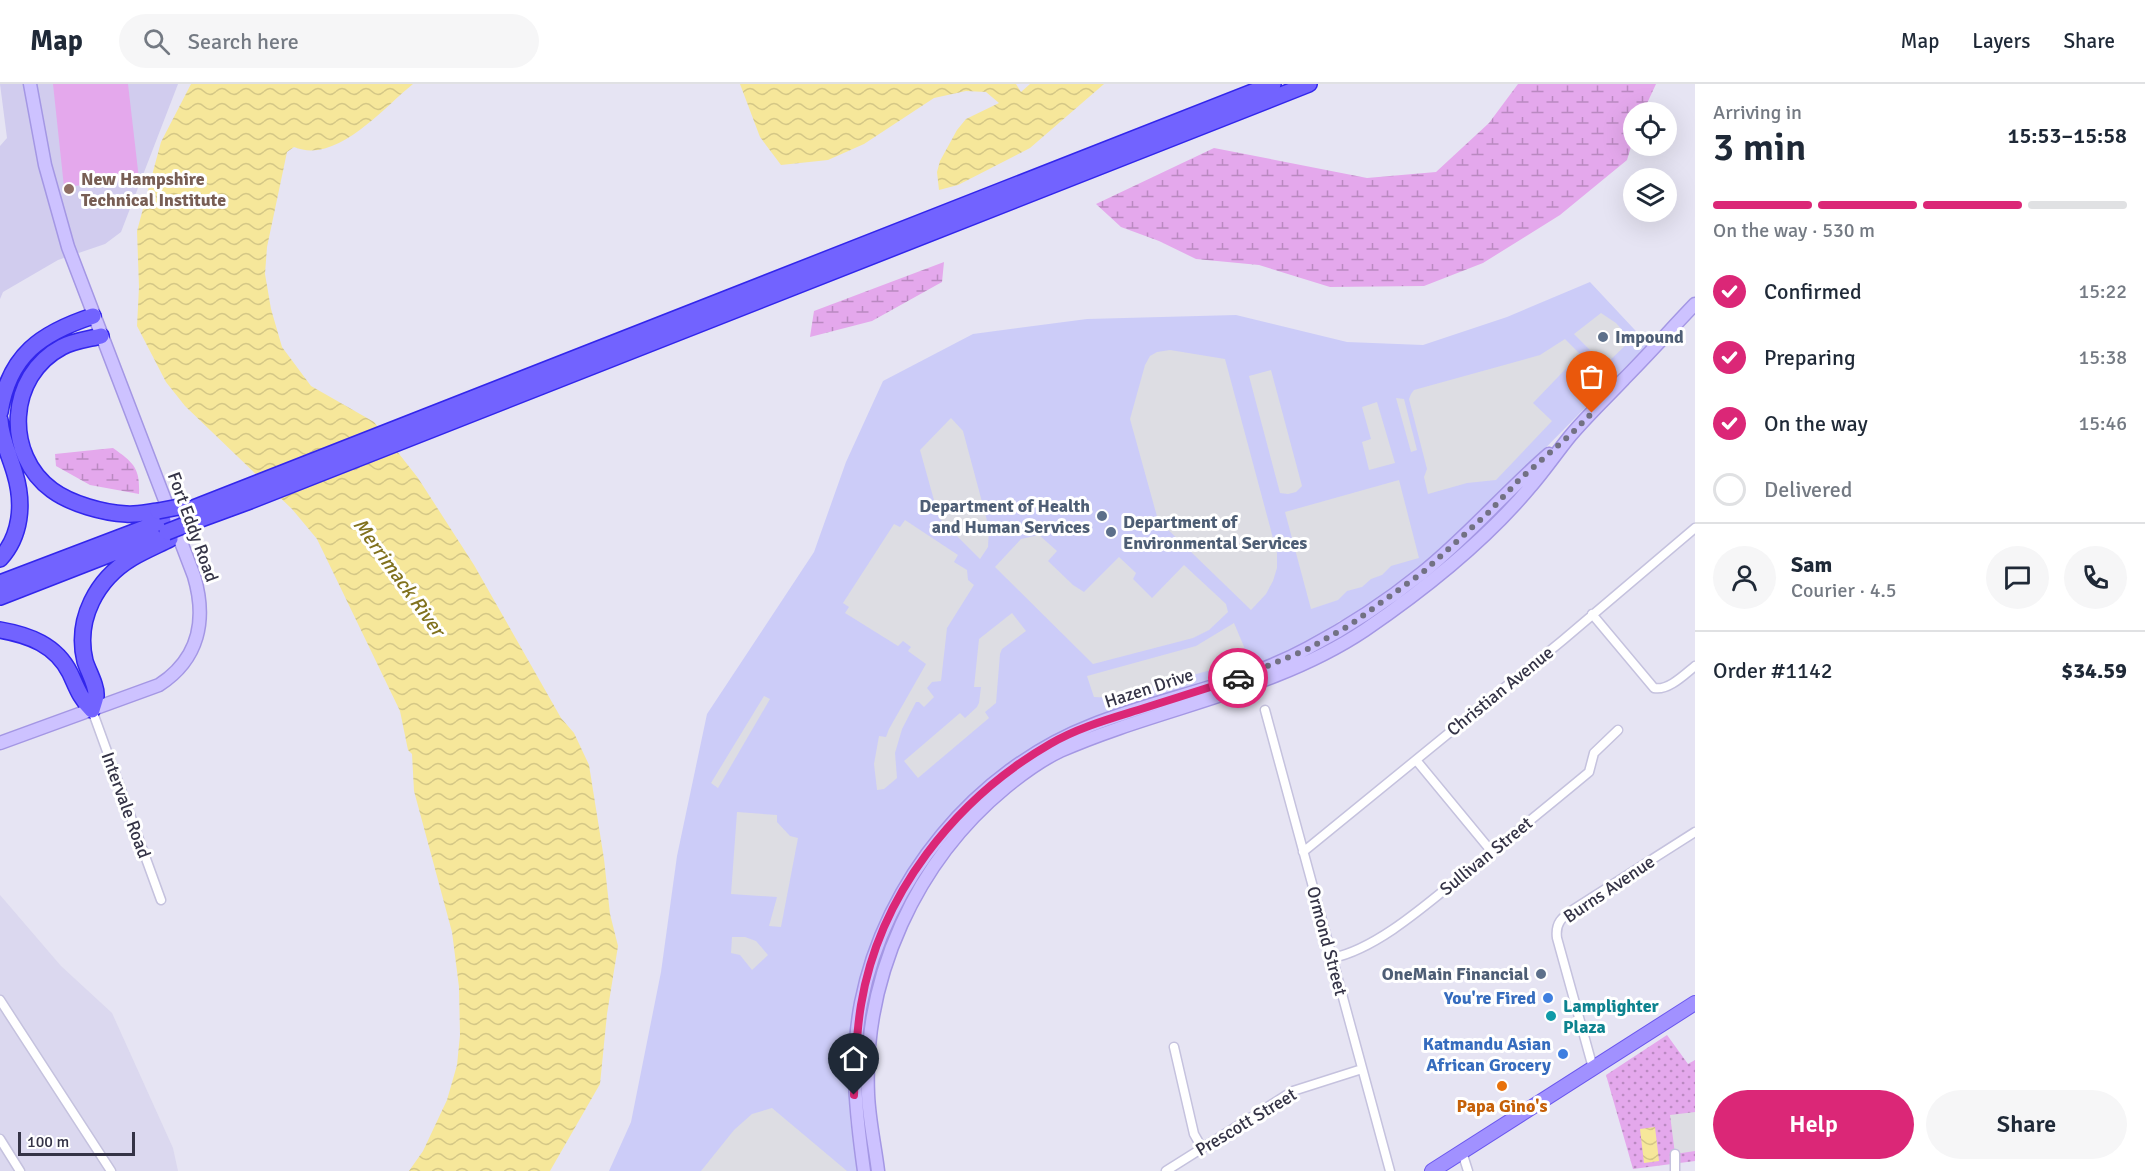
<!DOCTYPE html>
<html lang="en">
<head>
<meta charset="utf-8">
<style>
  body { margin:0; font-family:Signika,sans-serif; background:#f6f6f7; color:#1f2937; height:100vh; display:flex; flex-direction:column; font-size:22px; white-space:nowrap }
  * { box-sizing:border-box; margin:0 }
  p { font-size:20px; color:#747a83 }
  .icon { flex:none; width:33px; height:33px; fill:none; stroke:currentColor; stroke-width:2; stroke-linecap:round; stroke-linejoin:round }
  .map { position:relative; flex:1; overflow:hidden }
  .side { display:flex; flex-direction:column; background:#fff; width:450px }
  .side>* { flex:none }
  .controls { position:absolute; left:1623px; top:18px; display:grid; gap:12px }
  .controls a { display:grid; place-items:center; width:54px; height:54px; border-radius:50%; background:#fff; box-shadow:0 6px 24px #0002; font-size:30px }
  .scale { position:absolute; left:18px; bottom:15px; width:117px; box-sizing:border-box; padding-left:6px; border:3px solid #343346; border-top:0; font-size:16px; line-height:21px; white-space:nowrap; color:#343346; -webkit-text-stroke:4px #fff; paint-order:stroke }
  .pin { position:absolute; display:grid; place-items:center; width:51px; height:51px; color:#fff; margin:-62px -26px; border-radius:50% 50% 50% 0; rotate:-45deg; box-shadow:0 0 6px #0007 }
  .pin .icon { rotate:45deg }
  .courier { position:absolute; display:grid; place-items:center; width:60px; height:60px; margin:-30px; border:4px solid #db2777; border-radius:50%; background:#fff; color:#222; box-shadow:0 2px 8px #0007 }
  .head em { font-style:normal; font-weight:600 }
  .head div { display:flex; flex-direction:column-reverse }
  .head { display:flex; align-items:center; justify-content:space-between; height:102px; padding:0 18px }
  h1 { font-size:39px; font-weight:600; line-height:45px }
  .bar { display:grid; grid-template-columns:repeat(4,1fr); gap:9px 6px; align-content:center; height:72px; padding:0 18px }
  .bar i { height:8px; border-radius:4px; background:#e0e1e3 }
  .bar .current { background:#db2777 }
  .bar p { grid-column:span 4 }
  .line { display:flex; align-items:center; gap:15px; padding:0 18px; border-top:2px solid #e0e1e3 }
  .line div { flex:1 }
  .round { display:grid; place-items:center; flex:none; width:63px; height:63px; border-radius:32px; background:#f6f6f7 }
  ol { padding:0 18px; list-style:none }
  li { display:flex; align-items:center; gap:18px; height:66px }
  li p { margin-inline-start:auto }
  li .icon { padding:6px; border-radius:50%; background:#db2777; color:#fff; stroke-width:4 }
  li:last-child { color:#747a83 }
  li i { width:33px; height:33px; border:3px solid #e0e1e3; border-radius:50% }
  .cta { display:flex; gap:12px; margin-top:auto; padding:12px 18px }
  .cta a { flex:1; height:69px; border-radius:36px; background:#db2777; color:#fff; font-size:24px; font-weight:600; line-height:69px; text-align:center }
  .cta a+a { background:#f6f6f7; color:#1f2937 }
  header { display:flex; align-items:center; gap:36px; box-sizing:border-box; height:84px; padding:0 30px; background:#fff; border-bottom:2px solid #e0e1e3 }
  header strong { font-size:28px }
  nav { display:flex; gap:33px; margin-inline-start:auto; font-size:21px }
  .search { width:420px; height:54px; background:#f6f6f7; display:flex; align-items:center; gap:15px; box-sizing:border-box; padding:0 21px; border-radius:33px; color:#747a83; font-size:22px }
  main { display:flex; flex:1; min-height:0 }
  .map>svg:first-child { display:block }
  .residential { fill:#dbd8ef }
  .commercial { fill:#ccccf8 }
  .education { fill:#d1ccee }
  .wetland { fill:url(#wetland-marsh) }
  .park { fill:url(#park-dots) }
  .pitch { fill:#e4a8ec }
  .parking { fill:#dddde3 }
  .water { fill:url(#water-waves) }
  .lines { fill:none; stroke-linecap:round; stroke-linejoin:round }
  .street-casing { stroke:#c5c2de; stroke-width:11 }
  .secondary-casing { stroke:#a497e4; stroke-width:15 }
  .primary-casing { stroke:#6a57ee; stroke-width:16 }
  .highway-casing { stroke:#3226eb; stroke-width:18 }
  .street { stroke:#fff; stroke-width:8 }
  .secondary { stroke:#cdc2ff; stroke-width:12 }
  .primary { stroke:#a191ff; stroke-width:14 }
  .highway { stroke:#7263ff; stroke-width:15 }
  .highway-bridge-casing { stroke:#3226eb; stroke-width:18; stroke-linecap:butt }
  .highway-bridge { stroke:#7263ff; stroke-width:15 }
  .done { stroke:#727183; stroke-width:6; stroke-dasharray:0 10.8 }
  .route { stroke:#db2777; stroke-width:8 }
  .education-dot { fill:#8d6e63; stroke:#fff; stroke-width:2 }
  .service-dot { fill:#5c6f8a; stroke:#fff; stroke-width:2 }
  .shop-dot { fill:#3f7fe0; stroke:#fff; stroke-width:2 }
  .culture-dot { fill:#0f9aa8; stroke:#fff; stroke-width:2 }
  .food-dot { fill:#e8710a; stroke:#fff; stroke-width:2 }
  .labels { text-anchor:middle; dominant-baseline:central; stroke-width:6; stroke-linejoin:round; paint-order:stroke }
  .education-label { font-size:18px; font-weight:bold; fill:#785e54; stroke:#fff; text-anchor:start }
  .service-label { font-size:18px; font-weight:bold; fill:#4e5e75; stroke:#fff; text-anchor:start }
  .street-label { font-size:18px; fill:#343346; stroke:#fff }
  .shop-label { font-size:18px; font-weight:bold; fill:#366cbe; stroke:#fff; text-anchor:end }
  .culture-label { font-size:18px; font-weight:bold; fill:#0d838f; stroke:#fff; text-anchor:start }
  .food-label { font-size:18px; font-weight:bold; fill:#c56008; stroke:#fff }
  .water-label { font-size:20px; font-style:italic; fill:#80711d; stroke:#fff }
</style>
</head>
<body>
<header>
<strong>Map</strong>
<div class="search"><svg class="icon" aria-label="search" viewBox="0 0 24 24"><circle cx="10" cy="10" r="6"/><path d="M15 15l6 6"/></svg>Search here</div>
<nav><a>Map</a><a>Layers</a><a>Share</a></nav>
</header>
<main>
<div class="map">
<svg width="1695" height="1087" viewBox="0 0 1695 1087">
  <defs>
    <pattern id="wetland-marsh" width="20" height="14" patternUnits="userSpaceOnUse" patternTransform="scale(1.5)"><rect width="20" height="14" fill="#e4a8ec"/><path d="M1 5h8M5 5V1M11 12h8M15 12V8" fill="none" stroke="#ba89c1"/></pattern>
    <pattern id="park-dots" width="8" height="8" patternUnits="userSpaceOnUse" patternTransform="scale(1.5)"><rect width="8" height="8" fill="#e4a8ec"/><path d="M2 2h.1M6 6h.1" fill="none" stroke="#ba89c1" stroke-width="1.8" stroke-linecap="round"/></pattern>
    <pattern id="water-waves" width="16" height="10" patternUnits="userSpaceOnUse" patternTransform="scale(1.5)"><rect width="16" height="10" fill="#f6e79a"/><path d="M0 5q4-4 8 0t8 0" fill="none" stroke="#d4c786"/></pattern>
  </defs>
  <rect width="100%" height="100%" fill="#e6e4f3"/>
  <!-- residential -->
  <path class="residential" d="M0,811L61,882L112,929L173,1064L178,1087H0Z"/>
  <!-- commercial -->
  <path class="commercial" d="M1590,198L1648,260L1501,409L1419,486L1354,533L1339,537L1327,550L1266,579L1065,646L1005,683L983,701L940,744L925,763L900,801L882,836L863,886L855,919L848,967L850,1035L857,1087H609L631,1038L661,888L677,772L707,630L814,468L846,378L883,297L973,250L1087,235L1236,231L1347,258L1423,261L1507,233Z"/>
  <!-- education -->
  <path class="education" d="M0,0H178L121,148L105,160L58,176L3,208L0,215V62L7,54Z"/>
  <!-- wetland -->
  <path class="wetland" d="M1518,0H1656L1643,28H1634L1633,56L1627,76L1560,131L1483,179L1424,202L1330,203L1259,181L1196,175L1159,157L1121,143L1096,120L1214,64L1367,94L1436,88L1489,39Z
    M944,178L942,198L872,237L810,253L814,227Z
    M113,364C134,379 140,384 139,410L90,401L56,382L55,370Z"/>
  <!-- park -->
  <path class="park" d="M1667,951L1688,980L1695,976V1077L1633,1085L1606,991Z"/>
  <!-- pitch -->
  <path class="pitch" d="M53,0H128L139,95L64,103Z"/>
  <!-- parking -->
  <path class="parking" d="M1601,229L1616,239L1631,256L1605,281L1574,250Z
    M1565,255L1580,270L1533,319L1552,337L1496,396L1467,399L1428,410L1424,393L1427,385L1409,315L1411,310L1414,306L1540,271Z
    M1170,266L1225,275L1277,469V484L1273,497L1266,510L1251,526L1158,436L1130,335L1145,281L1150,272L1157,268Z
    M1271,286L1302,402L1296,408L1288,410L1280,409L1249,292Z
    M1396,314L1404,315L1417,366L1411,368Z
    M1377,318L1395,379L1369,386L1362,358L1371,355L1362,323Z
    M951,334L963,347L989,444L988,463L980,475L939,434L920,366Z
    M1399,396L1419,474L1391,482L1382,491L1371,495L1362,503L1347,507L1338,516L1311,525L1285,428Z
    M905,436L958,471L954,478L967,486L968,496L974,501L947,544L941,597L932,598L927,604L934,613L924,623L919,618H916L902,645L895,669L897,694L884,705L877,706L874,680L879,652L886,653L889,645L926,580L908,567L911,563L903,557L898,562L845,529L849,523L843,519L894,440L900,443Z
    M1039,451L1057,467L1048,477L1073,501L1084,508L1119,473L1136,489L1133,495L1152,514L1184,481L1226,520L1228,528L1209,546L1193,554L1093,580L995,483L1021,455Z
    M1012,529L1026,547L1002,565L1000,570L996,619L985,628L989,634L918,694L904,677L960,629L965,634L977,623L979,619L981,603H974L979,555Z
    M1234,539L1245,565L1225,582L1111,614L1094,613L1087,592L1196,562Z
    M764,612L770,615L718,704L711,699Z
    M737,728L777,731V738L790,752L798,754L781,843L769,842L777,813L731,810Z
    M732,853H745L756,857L768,871L752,886L740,871L731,869Z
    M772,1024L847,1087H701L734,1046L752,1030Z
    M1695,1028V1067L1675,1070L1670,1031Z"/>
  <!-- water -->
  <path class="water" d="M191,0H413C383,24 336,81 294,63L287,68L267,163L265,190L271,225L282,263L311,302L374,338L418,394L474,481L561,634L574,649L589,681L604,775L610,830L618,862L607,930L600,1000L550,1087H409L423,1067L447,1016L457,981L460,951L459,903L452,848L414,707L412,670L408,666L400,627L317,455L292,425L185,322L166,298L137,242L139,203L137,147L161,58Z
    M740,0H1016L1021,8L1030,0H1104L1030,64L958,101L939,106L937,88L940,77L957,46L966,35L999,19L986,8L966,7L934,14L864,60L828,76L781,81L760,53Z
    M1655,1043L1659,1077L1644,1079L1640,1045Z"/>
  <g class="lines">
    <defs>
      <path id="street" d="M1592,530L1654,604C1668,607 1684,591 1695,582
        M92,626L161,816
        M1265,626L1390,1087
        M1416,676L1492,768
        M1303,768L1563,556L1695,444
        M1332,874C1377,865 1428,819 1464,790C1506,756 1547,723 1589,688L1594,669L1618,646
        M0,916L111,1087
        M1174,963L1194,1050L1202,1064
        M1593,984L1557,854C1555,839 1562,833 1574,825L1695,748
        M0,1055L20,1087
        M1462,1068L1468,1087
        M1166,1087L1293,1007L1362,985
        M1675,1087V1070"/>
      <path id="secondary" d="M0,659L159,601C199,575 207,536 194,492L68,163L45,81L30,0
        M864,1087C856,1030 850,976 861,919C885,796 976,686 1092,641C1163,613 1240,601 1308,564C1348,543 1386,518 1422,489C1467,453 1505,408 1549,370
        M878,1087C875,1062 869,1036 868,1010C863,893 916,777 1006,703C1022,690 1041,676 1060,667C1160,623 1274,607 1365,546C1422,507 1487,455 1531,402C1545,386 1557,368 1571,351C1587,332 1606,314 1624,295C1648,271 1671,245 1695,220"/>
      <path id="primary" d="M1432,1087L1695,919"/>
      <path id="highway" d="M101,252C89,255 73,257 62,263C7,292 4,371 52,406C71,420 104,429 126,430C137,431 148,428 158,427
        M0,328C9,271 41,249 93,232
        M0,336C1,355 10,372 15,390C24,420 21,452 0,475
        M186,427L1273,0
        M190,439L250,417L1309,0
        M0,499L163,437
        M0,513L154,453
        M0,546C29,551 56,561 70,589C77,604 80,614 92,626C93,622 95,617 96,612C97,602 88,587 85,577C75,535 97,495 132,474C144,467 158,461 170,455"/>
    </defs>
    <!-- street casing -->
    <use href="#street" class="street-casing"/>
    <!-- secondary casing -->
    <use href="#secondary" class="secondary-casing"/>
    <!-- primary casing -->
    <use href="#primary" class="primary-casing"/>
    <!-- highway casing -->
    <use href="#highway" class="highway-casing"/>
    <!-- street -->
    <use href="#street" class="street"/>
    <!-- secondary -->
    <use href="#secondary" class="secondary"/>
    <!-- primary -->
    <use href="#primary" class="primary"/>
    <!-- highway -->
    <use href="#highway" class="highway"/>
    <defs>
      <path id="highway-bridge" d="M158,427L184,422
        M167,448L190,439"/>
    </defs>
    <!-- highway-bridge casing -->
    <use href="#highway-bridge" class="highway-bridge-casing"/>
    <!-- highway-bridge -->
    <use href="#highway-bridge" class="highway-bridge"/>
  </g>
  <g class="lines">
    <!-- done -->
    <path class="done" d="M1238,594L1306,566L1350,541L1422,489L1488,429L1520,395L1570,351L1592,329"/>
    <!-- route -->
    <path class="route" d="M854,1011C855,981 856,951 861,921C879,811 955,715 1050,660C1077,644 1109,635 1138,626C1172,615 1205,605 1238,594"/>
  </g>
  <!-- markers -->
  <circle class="education-dot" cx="69" cy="105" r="6"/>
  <g class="service-dot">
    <circle cx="1603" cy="253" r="6"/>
    <circle cx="1102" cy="432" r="6"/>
    <circle cx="1111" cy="448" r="6"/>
    <circle cx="1541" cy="890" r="6"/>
  </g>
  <g class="shop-dot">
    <circle cx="1548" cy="914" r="6"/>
    <circle cx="1563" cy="970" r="6"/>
  </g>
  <circle class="culture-dot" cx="1551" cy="932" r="6"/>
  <circle class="food-dot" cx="1502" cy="1002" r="6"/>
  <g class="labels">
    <!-- education labels -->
    <g class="education-label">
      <text x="81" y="95">New Hampshire<tspan x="81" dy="21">Technical Institute</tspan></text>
    </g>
    <!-- service labels -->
    <g class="service-label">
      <text x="1615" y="253">Impound</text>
      <text x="1090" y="422" text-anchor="end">Department of Health<tspan x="1090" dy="21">and Human Services</tspan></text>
      <text x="1123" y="438">Department of<tspan x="1123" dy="21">Environmental Services</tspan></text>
      <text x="1529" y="890" text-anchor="end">OneMain Financial</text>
    </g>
    <!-- street labels -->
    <g class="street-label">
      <text transform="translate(193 443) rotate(70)">Fort Eddy Road</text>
      <text transform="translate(1149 604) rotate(-18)">Hazen Drive</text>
      <text transform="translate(1500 607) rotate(-39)">Christian Avenue</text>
      <text transform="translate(126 721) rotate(70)">Intervale Road</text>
      <text transform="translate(1486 772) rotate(-39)">Sullivan Street</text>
      <text transform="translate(1609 805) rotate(-34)">Burns Avenue</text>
      <text transform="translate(1327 857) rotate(75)">Ormond Street</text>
      <text transform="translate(1246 1038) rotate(-31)">Prescott Street</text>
    </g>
    <!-- shop labels -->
    <g class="shop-label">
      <text x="1536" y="914">You're Fired</text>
      <text x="1551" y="960">Katmandu Asian<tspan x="1551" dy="21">African Grocery</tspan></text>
    </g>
    <!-- culture labels -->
    <g class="culture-label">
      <text x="1563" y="922">Lamplighter<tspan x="1563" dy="21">Plaza</tspan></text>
    </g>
    <!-- food labels -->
    <g class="food-label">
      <text x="1502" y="1022">Papa Gino's</text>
    </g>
    <!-- water labels -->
    <g class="water-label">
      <text transform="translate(399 493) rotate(54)">Merrimack River</text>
    </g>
  </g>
</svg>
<div class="controls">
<a><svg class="icon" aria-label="locate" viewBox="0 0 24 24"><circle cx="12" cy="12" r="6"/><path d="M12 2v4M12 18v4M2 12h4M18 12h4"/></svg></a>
<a><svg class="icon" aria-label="layers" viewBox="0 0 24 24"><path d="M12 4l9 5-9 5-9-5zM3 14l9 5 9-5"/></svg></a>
</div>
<div class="scale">100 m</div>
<div class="pin" style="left:1592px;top:329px;background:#ea580c"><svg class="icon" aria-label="bag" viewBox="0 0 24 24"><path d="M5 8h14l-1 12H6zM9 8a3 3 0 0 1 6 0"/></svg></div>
<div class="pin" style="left:854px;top:1011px;background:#1f2937"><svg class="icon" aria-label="home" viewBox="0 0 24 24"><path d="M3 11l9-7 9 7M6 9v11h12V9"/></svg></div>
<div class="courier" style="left:1238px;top:594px"><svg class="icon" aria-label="car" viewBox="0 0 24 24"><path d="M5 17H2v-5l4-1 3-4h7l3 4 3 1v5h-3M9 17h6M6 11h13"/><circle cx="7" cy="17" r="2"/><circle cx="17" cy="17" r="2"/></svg></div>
</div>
<section class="side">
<div class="head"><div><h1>3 min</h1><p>Arriving in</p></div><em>15:53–15:58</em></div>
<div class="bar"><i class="current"></i><i class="current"></i><i class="current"></i><i></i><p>On the way · 530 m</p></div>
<ol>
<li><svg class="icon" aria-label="check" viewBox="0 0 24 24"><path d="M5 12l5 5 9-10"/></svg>Confirmed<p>15:22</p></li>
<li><svg class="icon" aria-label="check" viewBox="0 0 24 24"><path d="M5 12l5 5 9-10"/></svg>Preparing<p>15:38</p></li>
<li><svg class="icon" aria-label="check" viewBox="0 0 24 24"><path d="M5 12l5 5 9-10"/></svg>On the way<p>15:46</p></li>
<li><i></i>Delivered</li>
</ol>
<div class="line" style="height:108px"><a class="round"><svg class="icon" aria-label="person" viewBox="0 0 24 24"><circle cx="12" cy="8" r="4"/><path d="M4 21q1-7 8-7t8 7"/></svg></a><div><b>Sam</b><p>Courier · 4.5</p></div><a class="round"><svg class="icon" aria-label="chat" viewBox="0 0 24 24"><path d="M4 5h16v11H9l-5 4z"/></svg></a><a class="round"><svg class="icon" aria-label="phone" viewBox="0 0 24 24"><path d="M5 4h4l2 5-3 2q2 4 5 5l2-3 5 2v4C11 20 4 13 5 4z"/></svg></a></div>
<div class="line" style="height:78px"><div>Order #1142</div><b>$34.59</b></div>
<div class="cta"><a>Help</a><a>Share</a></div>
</section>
</main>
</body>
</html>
